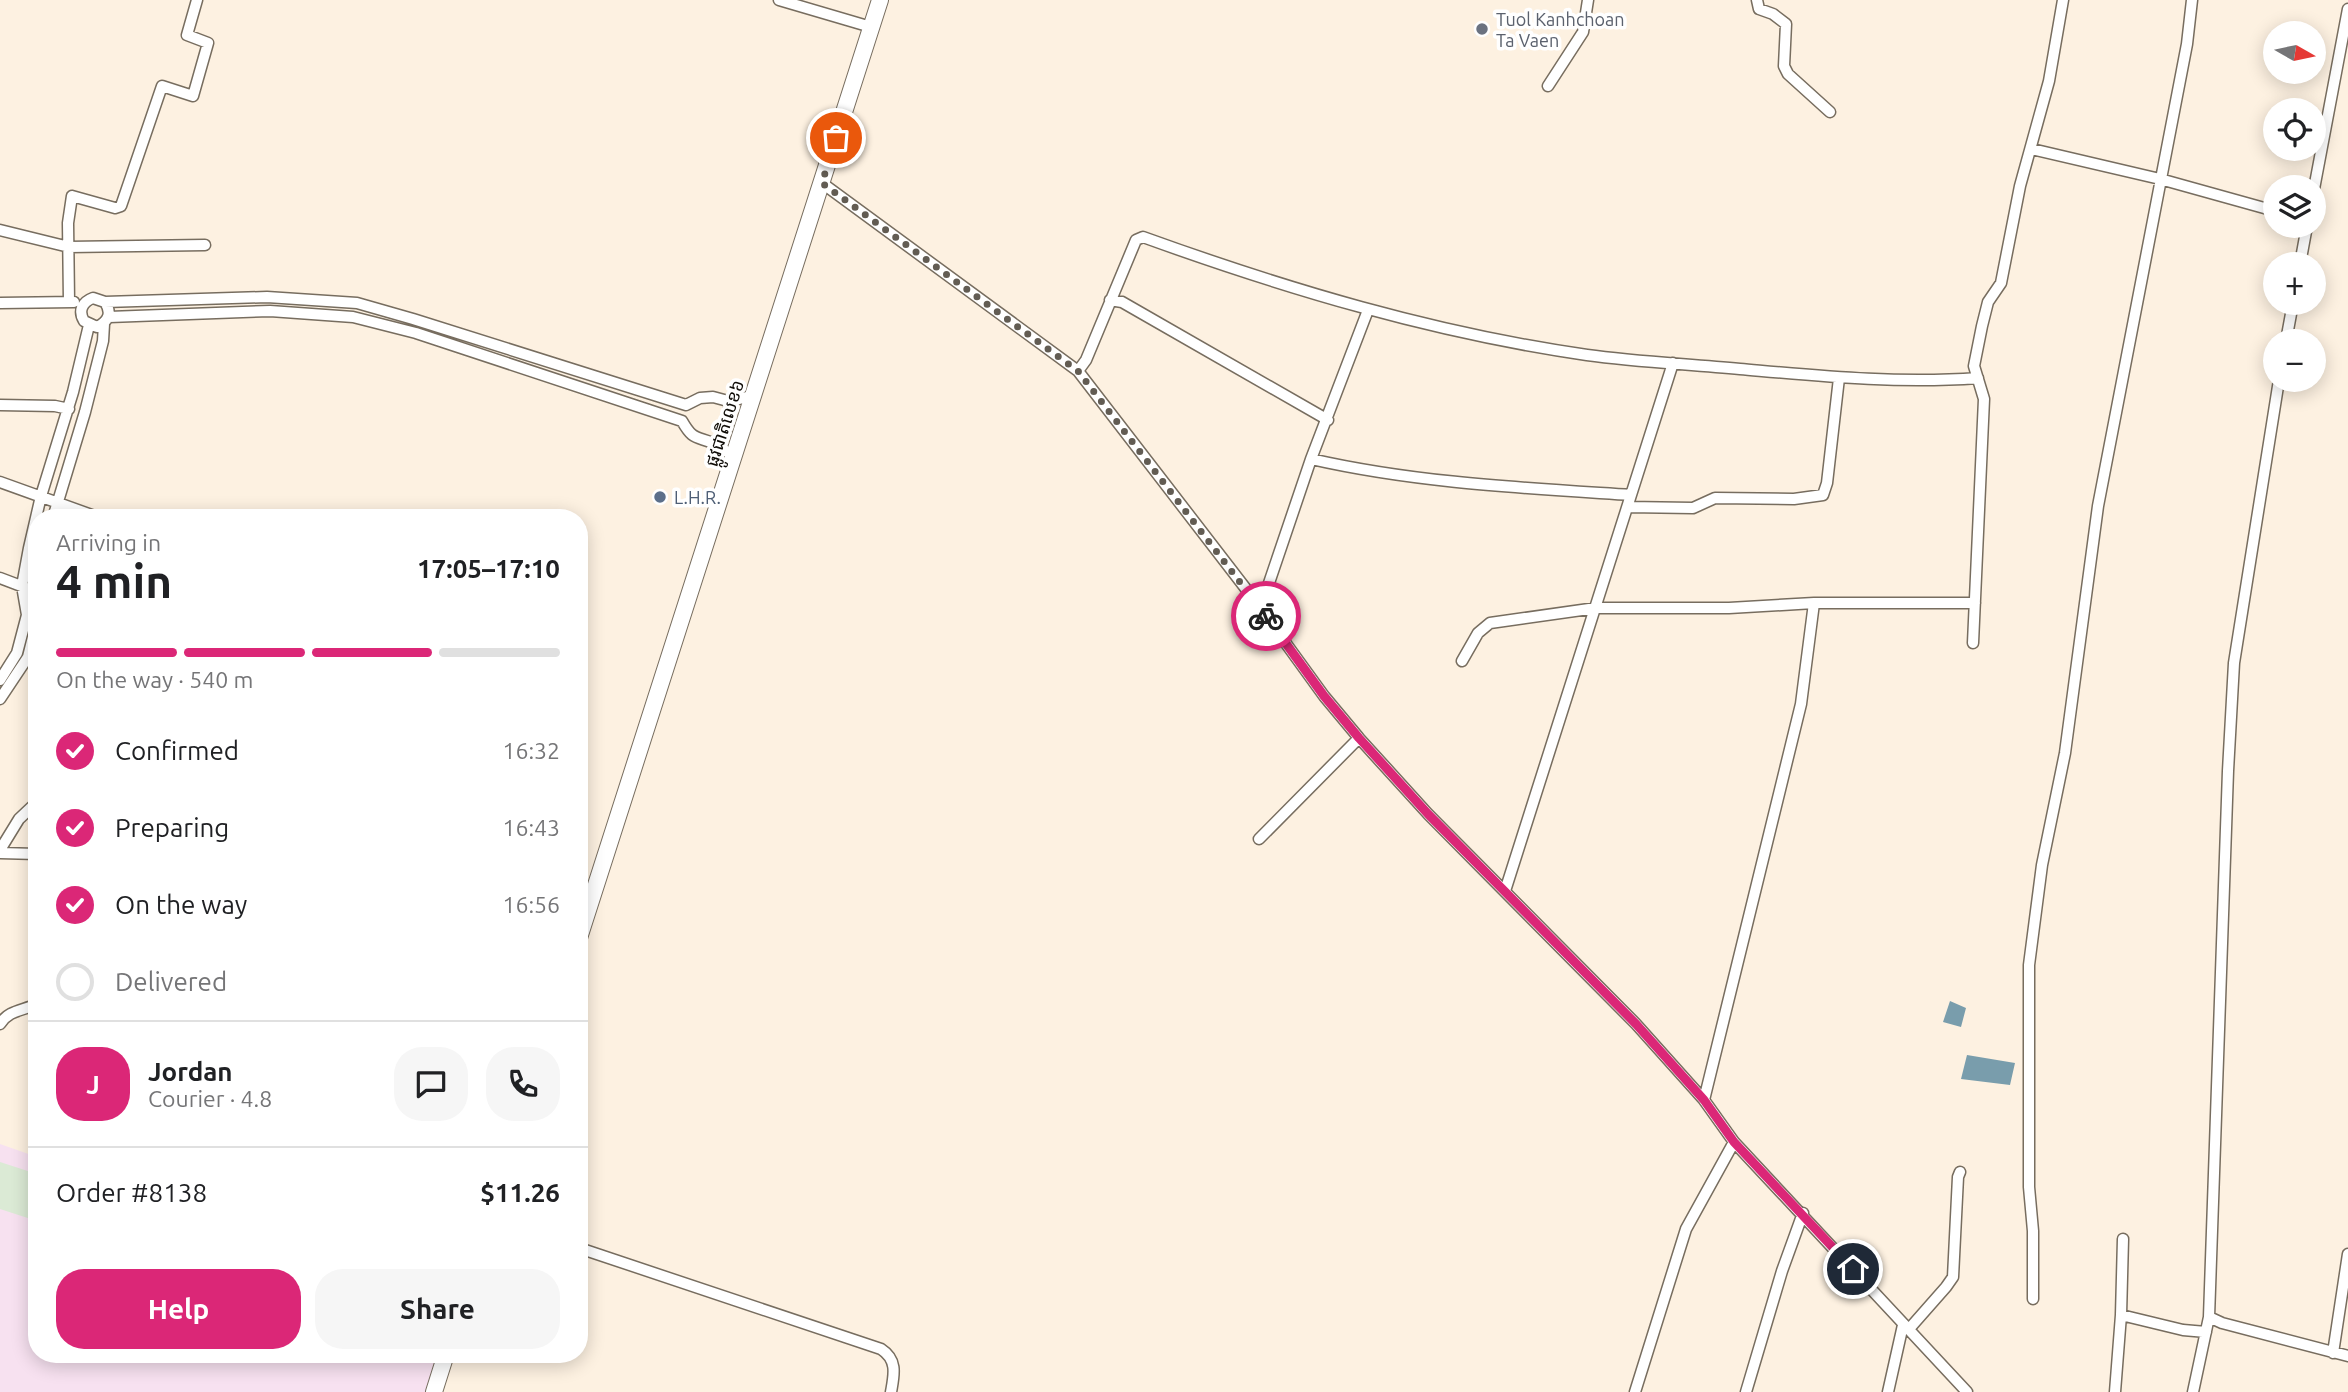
<!DOCTYPE html>
<html lang="en">
<head>
<meta charset="utf-8">
<style>
  body { margin:0; font-family:Ubuntu,"Noto Sans Khmer",sans-serif; background:#f6f6f6; color:#202124; height:100vh; display:flex; flex-direction:column; font-size:26px; white-space:nowrap }
  * { box-sizing:border-box; margin:0 }
  p { font-size:23px; color:#757577 }
  .icon { flex:none; width:38px; height:38px; fill:none; stroke:currentColor; stroke-width:2; stroke-linecap:round; stroke-linejoin:round }
  .map { position:relative; flex:1; overflow:hidden }
  .drawer { position:absolute; left:28px; top:509px; width:560px; height:854px; display:flex; flex-direction:column; background:#fff; border-radius:28px; box-shadow:0 4px 18px #0003 }
  .drawer>* { flex:none }
  .needle { width:46px; rotate:99deg }
  .controls { position:absolute; left:2263px; top:21px; display:grid; gap:14px }
  .controls a { display:grid; place-items:center; width:63px; height:63px; border-radius:50%; background:#fff; box-shadow:0 4px 18px #0003; font-size:35px }
  .pin { position:absolute; display:grid; place-items:center; width:60px; height:60px; color:#fff; margin:-30px; border:4px solid #fff; border-radius:50%; box-shadow:0 2px 7px #0007 }
  .courier { position:absolute; display:grid; place-items:center; width:70px; height:70px; margin:-35px; border:5px solid #db2777; border-radius:50%; background:#fff; color:#222; box-shadow:0 2px 9px #0007 }
  .head em { font-style:normal; font-weight:700 }
  .head div { display:flex; flex-direction:column-reverse }
  .head { display:flex; align-items:center; justify-content:space-between; height:119px; padding:0 28px }
  h1 { font-size:46px; font-weight:700; line-height:52px }
  .bar { display:grid; grid-template-columns:repeat(4,1fr); gap:10px 7px; align-content:center; height:84px; padding:0 28px }
  .bar i { height:9px; border-radius:5px; background:#e0e0e0 }
  .bar .on { background:#db2777 }
  .bar p { grid-column:span 4 }
  .line { display:flex; align-items:center; gap:18px; padding:0 28px; border-top:2px solid #e0e0e0 }
  .line div { flex:1 }
  .round { display:grid; place-items:center; flex:none; width:74px; height:74px; border-radius:28px; background:#f6f6f6 }
  ol { padding:0 28px; list-style:none }
  li { display:flex; align-items:center; gap:21px; height:77px }
  li p { margin-inline-start:auto }
  li .icon { padding:7px; border-radius:50%; background:#db2777; color:#fff; stroke-width:4 }
  li:last-child { color:#757577 }
  li i { width:38px; height:38px; border:4px solid #e0e0e0; border-radius:50% }
  .primary-button { display:flex; gap:14px; margin-top:auto; padding:14px 28px }
  .primary-button a { flex:1; height:80px; border-radius:28px; background:#db2777; color:#fff; font-size:28px; font-weight:700; line-height:80px; text-align:center }
  .primary-button a+a { background:#f6f6f6; color:#202124 }
  .map>svg:first-child { display:block }
  .commercial { fill:#f7e1f0 }
  .green { fill:#dbead5 }
  .water { fill:#799dac }
  .lines { fill:none; stroke-linecap:round; stroke-linejoin:round }
  .minor-casing { stroke:#776d5f; stroke-width:13 }
  .highway-casing { stroke:#776d5f; stroke-width:18 }
  .minor { stroke:#fff; stroke-width:10 }
  .highway { stroke:#fff; stroke-width:16 }
  .done { stroke:#625c53; stroke-width:7; stroke-dasharray:0 12.6 }
  .route { stroke:#db2777; stroke-width:9 }
  .worship-dot { fill:#6b7280; stroke:#fff; stroke-width:2.5 }
  .service-dot { fill:#5c6f8a; stroke:#fff; stroke-width:2.5 }
  .labels { text-anchor:middle; dominant-baseline:central; stroke-width:7; stroke-linejoin:round; paint-order:stroke }
  .worship-label { font-size:18px; fill:#5b616d; stroke:#fff; text-anchor:start }
  .street-label { font-size:18px; fill:#0f0c07; stroke:#fff }
  .service-label { font-size:18px; fill:#4e5e75; stroke:#fff; text-anchor:start }
</style>
</head>
<body>
<div class="map">
<svg width="2348" height="1392" viewBox="0 0 2348 1392">
  <rect width="100%" height="100%" fill="#fdf1e1"/>
  <!-- commercial -->
  <path class="commercial" d="M0,1144L37,1157V1354L438,1355L426,1392H0Z"/>
  <!-- green -->
  <path class="green" d="M0,1162L37,1174V1221L0,1209Z"/>
  <!-- water -->
  <path class="water" d="M1950,1001L1966,1008L1961,1027L1943,1022Z
    M1967,1055L2015,1063L2010,1085L1961,1079Z"/>
  <g class="lines">
    <defs>
      <path id="minor" d="M779,0L871,27
        M1757,0L1759,9L1773,14L1786,24L1784,66L1788,74L1830,112
        M1548,86L1583,32L1588,0
        M2032,149L2160,179L2275,211
        M822,183L1078,371L1253,598L1324,696L1359,738L1428,814L1636,1024L1704,1100L1734,1142L1967,1392
        M2314,189L2348,9
        M0,230L69,247L205,245
        M2300,264L2307,226
        M1110,300L1122,302L1328,420
        M69,301L68,223L72,196L115,208L121,206L162,86L193,96L208,43L187,35L197,0
        M105,302C112,313 109,321 97,327L84,321C78,311 82,302 93,298L105,302L267,297L357,303L413,319L686,405L700,398L713,397L728,401L753,396
        M0,303L74,302
        M109,317L270,311L353,317L416,333L682,421C693,440 695,436 713,443C720,445 727,452 732,456
        M2286,341L2293,303
        M1078,371L1086,360L1136,240L1143,237C1287,289 1434,333 1587,355C1637,362 1689,364 1740,369C1820,376 1897,384 1978,378
        M0,405L55,406L69,409
        M715,443C728,429 732,420 728,401
        M1311,459C1416,483 1524,488 1631,495
        M0,482L100,518
        M1628,507L1693,508L1715,498L1794,499L1823,495L1827,483L1839,378
        M53,518L85,412L103,341L104,324
        M0,578L37,592
        M1253,598L1268,586L1311,459L1368,310
        M1973,643L1984,399L1974,366L1982,326L1988,302L2001,283L2020,186L2049,81L2063,0
        M1462,661L1478,633L1490,623L1596,608H1729L1814,603H1975
        M0,680L17,653L27,615L22,586L29,548L41,496L73,392L89,325
        M0,699L28,657L37,621
        M1259,839L1359,738
        M0,850L19,819L37,802
        M0,853L37,854
        M1505,891L1673,363
        M0,1024C9,1010 22,1011 37,1004
        M1704,1100L1801,704L1814,603
        M579,1248L881,1349C898,1360 894,1375 891,1392
        M2033,1299V1231L2029,1187V965L2042,865L2065,753L2098,506L2187,44L2192,0
        M2121,1315L2183,1330L2206,1332
        M2209,1317L2222,1323L2348,1356
        M1909,1329L1946,1287L1953,1277L1958,1177L1960,1172
        M2333,1353L2348,1254
        M1635,1392L1686,1229L1734,1142
        M1746,1392L1782,1271L1803,1213
        M1888,1392L1903,1325
        M2115,1392L2121,1315L2123,1239
        M2193,1392L2209,1317L2228,771L2234,663L2279,380"/>
      <path id="highway" d="M579,938L880,0
        M434,1392L446,1354"/>
    </defs>
    <!-- minor casing -->
    <use href="#minor" class="minor-casing"/>
    <!-- highway casing -->
    <use href="#highway" class="highway-casing"/>
    <!-- minor -->
    <use href="#minor" class="minor"/>
    <!-- highway -->
    <use href="#highway" class="highway"/>
  </g>
  <g class="lines">
    <!-- done -->
    <path class="done" d="M836,138L822,183L1078,371L1266,616"/>
    <!-- route -->
    <path class="route" d="M1266,616L1324,696L1359,738L1428,814L1636,1024L1704,1100L1734,1142L1853,1269"/>
  </g>
  <!-- markers -->
  <circle class="worship-dot" cx="1482" cy="29" r="7"/>
  <circle class="service-dot" cx="660" cy="497" r="7"/>
  <g class="labels">
    <!-- worship labels -->
    <g class="worship-label">
      <text x="1496" y="19">Tuol Kanhchoan<tspan x="1496" dy="21">Ta Vaen</tspan></text>
    </g>
    <!-- street labels -->
    <g class="street-label">
      <text transform="translate(724 423) rotate(-72)">ផ្លូវជាតិលេខ៦</text>
    </g>
    <!-- service labels -->
    <g class="service-label">
      <text x="674" y="497">L.H.R.</text>
    </g>
  </g>
</svg>
<div class="controls">
<a><svg class="needle" viewBox="-14 -14 28 28"><path d="M0-13l5 13h-10z" fill="#e53935"/><path d="M0 13l5-13h-10z" fill="#757577"/></svg></a>
<a><svg class="icon" aria-label="locate" viewBox="0 0 24 24"><circle cx="12" cy="12" r="6"/><path d="M12 2v4M12 18v4M2 12h4M18 12h4"/></svg></a>
<a><svg class="icon" aria-label="layers" viewBox="0 0 24 24"><path d="M12 4l9 5-9 5-9-5zM3 14l9 5 9-5"/></svg></a>
<a>+</a>
<a>−</a>
</div>
<div class="pin" style="left:836px;top:138px;background:#ea580c"><svg class="icon" aria-label="bag" viewBox="0 0 24 24"><path d="M5 8h14l-1 12H6zM9 8a3 3 0 0 1 6 0"/></svg></div>
<div class="pin" style="left:1853px;top:1269px;background:#1f2937"><svg class="icon" aria-label="home" viewBox="0 0 24 24"><path d="M3 11l9-7 9 7M6 9v11h12V9"/></svg></div>
<div class="courier" style="left:1266px;top:616px"><svg class="icon" aria-label="bike" viewBox="0 0 24 24"><circle cx="6" cy="16" r="4"/><circle cx="18" cy="16" r="4"/><path d="M6 16l4-8h5l3 8M10 8l3 8H6M13 5h3"/></svg></div>
<section class="drawer">
<div class="head"><div><h1>4 min</h1><p>Arriving in</p></div><em>17:05–17:10</em></div>
<div class="bar"><i class="on"></i><i class="on"></i><i class="on"></i><i></i><p>On the way · 540 m</p></div>
<ol>
<li><svg class="icon" aria-label="check" viewBox="0 0 24 24"><path d="M5 12l5 5 9-10"/></svg>Confirmed<p>16:32</p></li>
<li><svg class="icon" aria-label="check" viewBox="0 0 24 24"><path d="M5 12l5 5 9-10"/></svg>Preparing<p>16:43</p></li>
<li><svg class="icon" aria-label="check" viewBox="0 0 24 24"><path d="M5 12l5 5 9-10"/></svg>On the way<p>16:56</p></li>
<li><i></i>Delivered</li>
</ol>
<div class="line" style="height:126px"><b class="round" style="background:#db2777;color:#fff">J</b><div><b>Jordan</b><p>Courier · 4.8</p></div><a class="round"><svg class="icon" aria-label="chat" viewBox="0 0 24 24"><path d="M4 5h16v11H9l-5 4z"/></svg></a><a class="round"><svg class="icon" aria-label="phone" viewBox="0 0 24 24"><path d="M5 4h4l2 5-3 2q2 4 5 5l2-3 5 2v4C11 20 4 13 5 4z"/></svg></a></div>
<div class="line" style="height:91px"><div>Order #8138</div><b>$11.26</b></div>
<div class="primary-button"><a>Help</a><a>Share</a></div>
</section>
</div>
</body>
</html>
